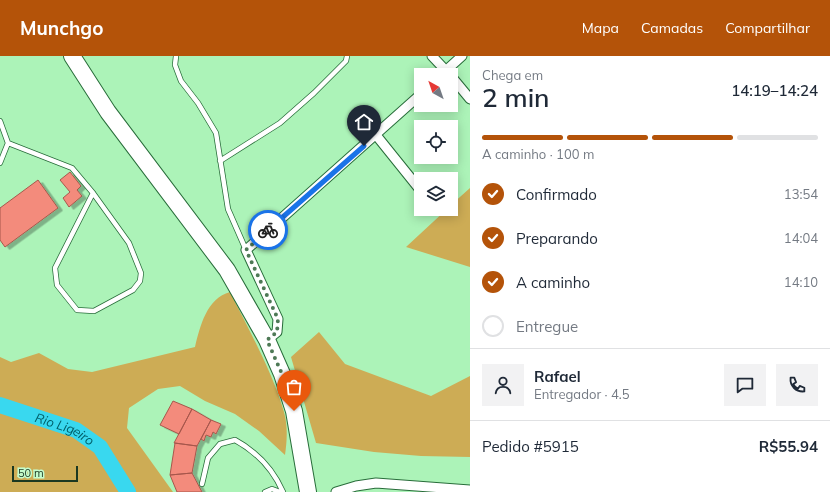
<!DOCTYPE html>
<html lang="pt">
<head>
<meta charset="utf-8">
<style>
  body { margin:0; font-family:Mulish,sans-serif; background:#f2f2f3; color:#1f2937; height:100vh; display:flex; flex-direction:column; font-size:15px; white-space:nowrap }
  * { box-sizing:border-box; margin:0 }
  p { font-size:13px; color:#747a83 }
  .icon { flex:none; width:22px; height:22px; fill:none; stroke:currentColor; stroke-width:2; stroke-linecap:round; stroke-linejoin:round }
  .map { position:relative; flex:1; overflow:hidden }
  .side { display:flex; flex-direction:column; background:#fff; width:360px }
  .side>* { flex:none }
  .needle { width:26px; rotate:320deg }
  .tools { position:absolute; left:414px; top:12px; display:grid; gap:8px }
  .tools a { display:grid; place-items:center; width:44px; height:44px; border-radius:0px; background:#fff; box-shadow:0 2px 10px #0003; font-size:20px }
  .scale { position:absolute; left:12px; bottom:10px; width:66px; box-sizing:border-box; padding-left:4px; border:2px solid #1b3821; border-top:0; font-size:11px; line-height:14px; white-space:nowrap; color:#1b3821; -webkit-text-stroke:3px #c4fdcd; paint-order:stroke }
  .pin { position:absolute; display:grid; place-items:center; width:34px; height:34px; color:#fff; margin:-41px -17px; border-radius:50% 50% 50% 0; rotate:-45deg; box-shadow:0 0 4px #0007 }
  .pin .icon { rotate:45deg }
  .courier { position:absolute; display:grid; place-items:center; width:40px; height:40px; margin:-20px; border:3px solid #1a73e8; border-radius:50%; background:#fff; color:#222; box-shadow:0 1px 5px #0007 }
  .summary em { font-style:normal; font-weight:600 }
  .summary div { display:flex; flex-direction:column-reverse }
  .summary { display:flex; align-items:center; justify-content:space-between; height:68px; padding:0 12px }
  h1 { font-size:26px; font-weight:600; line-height:30px }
  .bar { display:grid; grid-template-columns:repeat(4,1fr); gap:6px 4px; align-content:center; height:48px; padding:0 12px }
  .bar i { height:5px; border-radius:3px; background:#e0e1e3 }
  .bar .active { background:#b45309 }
  .bar p { grid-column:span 4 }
  .line { display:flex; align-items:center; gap:10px; padding:0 12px; border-top:1px solid #e0e1e3 }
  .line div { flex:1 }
  .round { display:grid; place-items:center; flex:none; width:42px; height:42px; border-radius:0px; background:#f2f2f3 }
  ol { padding:0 12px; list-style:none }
  li { display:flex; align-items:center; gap:12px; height:44px }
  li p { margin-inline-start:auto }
  li .icon { padding:4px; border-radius:50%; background:#b45309; color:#fff; stroke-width:4 }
  li:last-child { color:#747a83 }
  li i { width:22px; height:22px; border:2px solid #e0e1e3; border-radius:50% }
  header { display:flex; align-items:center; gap:24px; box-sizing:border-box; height:56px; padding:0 20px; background:#b45309; color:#fff }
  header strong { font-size:19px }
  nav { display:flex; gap:22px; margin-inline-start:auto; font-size:14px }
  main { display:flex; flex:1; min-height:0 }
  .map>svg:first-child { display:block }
  .green { fill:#cdac55 }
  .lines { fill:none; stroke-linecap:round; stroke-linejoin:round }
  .river { stroke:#39d8ef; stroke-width:16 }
  .building { fill:#f38b7c; stroke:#a7574c; filter:url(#shadow) }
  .lane-casing { stroke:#286d3a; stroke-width:6 }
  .street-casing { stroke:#286d3a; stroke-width:11 }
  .highway-casing { stroke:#286d3a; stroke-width:18 }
  .lane { stroke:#fff; stroke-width:4.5 }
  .street { stroke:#fff; stroke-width:9 }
  .highway { stroke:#fff; stroke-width:16 }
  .done { stroke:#4e7956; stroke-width:4; stroke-dasharray:0 7.2 }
  .route { stroke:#1a73e8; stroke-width:5 }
  .labels { text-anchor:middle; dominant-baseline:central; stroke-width:3.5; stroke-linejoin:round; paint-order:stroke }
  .water-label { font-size:13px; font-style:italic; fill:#005e69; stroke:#c4fdcd }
</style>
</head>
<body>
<header>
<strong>Munchgo</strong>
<nav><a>Mapa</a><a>Camadas</a><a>Compartilhar</a></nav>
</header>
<main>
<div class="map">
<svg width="470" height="436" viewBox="0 0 470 436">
  <defs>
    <filter id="shadow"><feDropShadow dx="4.5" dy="2.5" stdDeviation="0" flood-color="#0004"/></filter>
  </defs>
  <rect width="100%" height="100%" fill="#acf3b8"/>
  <!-- green -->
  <path class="green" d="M470,132V211L406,191L447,153H451V149Z
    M230,236C248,272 273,317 284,356C288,370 287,385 285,399L259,375L235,358L205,345L180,330L158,333L129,352L127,372L173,436H0V301L11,306L39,297L68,313L92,316L195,291C200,270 207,242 230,236Z
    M319,276L345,308L431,340L470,320V401L421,400L374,396L316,387L291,301Z"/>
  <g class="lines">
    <!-- river -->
    <path class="river" id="s1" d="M0,349L76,374L100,391L128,436"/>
  </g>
  <!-- building -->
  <path class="building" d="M70,116L81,130L77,134L82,140L69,151L63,142L70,136L60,124Z
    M38,124L58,152L5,191L0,184V152Z
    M173,345L192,353L179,378L160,369Z
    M192,353L211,364L197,390L174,387Z
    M211,364L221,368L216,378L213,376L211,381L206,379L204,385L201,383Z
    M175,387L197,390L192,417L170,419Z
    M192,417L202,436H177L170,419Z"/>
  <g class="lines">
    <defs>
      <path id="lane" d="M176,0L175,9L181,25L198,47L216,77L228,153L246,194
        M0,65L8,87L0,107
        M8,87L72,112L93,137L129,187L141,217L140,225L133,234L94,255L77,254L57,229L55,212L93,137
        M220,105L280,67L314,37L346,5L347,0
        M202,428L208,402L220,388L235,384C257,396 273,413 283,436
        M265,436L272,433L280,436"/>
      <path id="street" d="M432,0L449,18
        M441,19L462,0
        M451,20L470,43
        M376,79L421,135
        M435,153L436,154
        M267,284L277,276L278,263L246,194L421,38
        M336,436L356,430L376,427L470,434"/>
      <path id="highway" d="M72,0L108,56L227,214L267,284L282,318L294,355L308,436"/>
    </defs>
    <!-- lane casing -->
    <use href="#lane" class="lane-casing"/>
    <!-- street casing -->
    <use href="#street" class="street-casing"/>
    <!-- highway casing -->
    <use href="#highway" class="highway-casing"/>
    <!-- lane -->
    <use href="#lane" class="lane"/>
    <!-- street -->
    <use href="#street" class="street"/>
    <!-- highway -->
    <use href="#highway" class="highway"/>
  </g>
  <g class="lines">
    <!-- done -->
    <path class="done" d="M268,174L246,194L278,263L277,276L267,284L282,318L294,355"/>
    <!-- route -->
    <path class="route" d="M268,174L364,90"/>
  </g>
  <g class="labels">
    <!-- water labels -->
    <g class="water-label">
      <text stroke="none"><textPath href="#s1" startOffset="69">Rio Ligeiro</textPath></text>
    </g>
  </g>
</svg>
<div class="tools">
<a><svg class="needle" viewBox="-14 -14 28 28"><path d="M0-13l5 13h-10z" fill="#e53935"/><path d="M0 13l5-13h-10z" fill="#747a83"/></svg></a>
<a><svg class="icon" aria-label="locate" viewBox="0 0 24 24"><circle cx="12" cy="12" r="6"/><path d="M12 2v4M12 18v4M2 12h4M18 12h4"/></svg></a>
<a><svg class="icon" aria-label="layers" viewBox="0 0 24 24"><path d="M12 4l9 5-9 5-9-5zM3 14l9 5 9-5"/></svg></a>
</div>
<div class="scale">50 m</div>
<div class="pin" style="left:294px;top:355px;background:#ea580c"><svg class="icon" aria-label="bag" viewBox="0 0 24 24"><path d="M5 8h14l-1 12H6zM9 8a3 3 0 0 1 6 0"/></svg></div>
<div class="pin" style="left:364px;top:90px;background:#1f2937"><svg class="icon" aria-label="home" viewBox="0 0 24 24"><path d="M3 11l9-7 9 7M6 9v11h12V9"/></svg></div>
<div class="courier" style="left:268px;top:174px"><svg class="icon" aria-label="bike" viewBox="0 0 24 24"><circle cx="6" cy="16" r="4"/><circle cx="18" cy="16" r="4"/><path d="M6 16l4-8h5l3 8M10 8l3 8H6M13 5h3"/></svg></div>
</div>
<section class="side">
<div class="summary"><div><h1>2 min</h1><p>Chega em</p></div><em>14:19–14:24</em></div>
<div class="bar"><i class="active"></i><i class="active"></i><i class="active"></i><i></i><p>A caminho · 100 m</p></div>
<ol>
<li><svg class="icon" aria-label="check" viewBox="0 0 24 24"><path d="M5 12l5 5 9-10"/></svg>Confirmado<p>13:54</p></li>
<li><svg class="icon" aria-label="check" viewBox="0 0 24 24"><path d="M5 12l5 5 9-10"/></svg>Preparando<p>14:04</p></li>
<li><svg class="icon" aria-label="check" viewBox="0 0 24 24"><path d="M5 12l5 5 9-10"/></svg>A caminho<p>14:10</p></li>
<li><i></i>Entregue</li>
</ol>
<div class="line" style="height:72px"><a class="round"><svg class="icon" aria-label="person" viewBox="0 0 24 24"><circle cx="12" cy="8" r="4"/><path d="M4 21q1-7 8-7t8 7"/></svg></a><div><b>Rafael</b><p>Entregador · 4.5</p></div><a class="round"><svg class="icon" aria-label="chat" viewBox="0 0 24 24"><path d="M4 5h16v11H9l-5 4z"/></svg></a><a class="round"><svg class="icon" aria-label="phone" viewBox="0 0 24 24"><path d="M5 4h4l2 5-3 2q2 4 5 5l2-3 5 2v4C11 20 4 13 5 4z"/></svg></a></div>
<div class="line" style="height:52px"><div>Pedido #5915</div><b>R$55.94</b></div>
</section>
</main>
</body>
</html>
